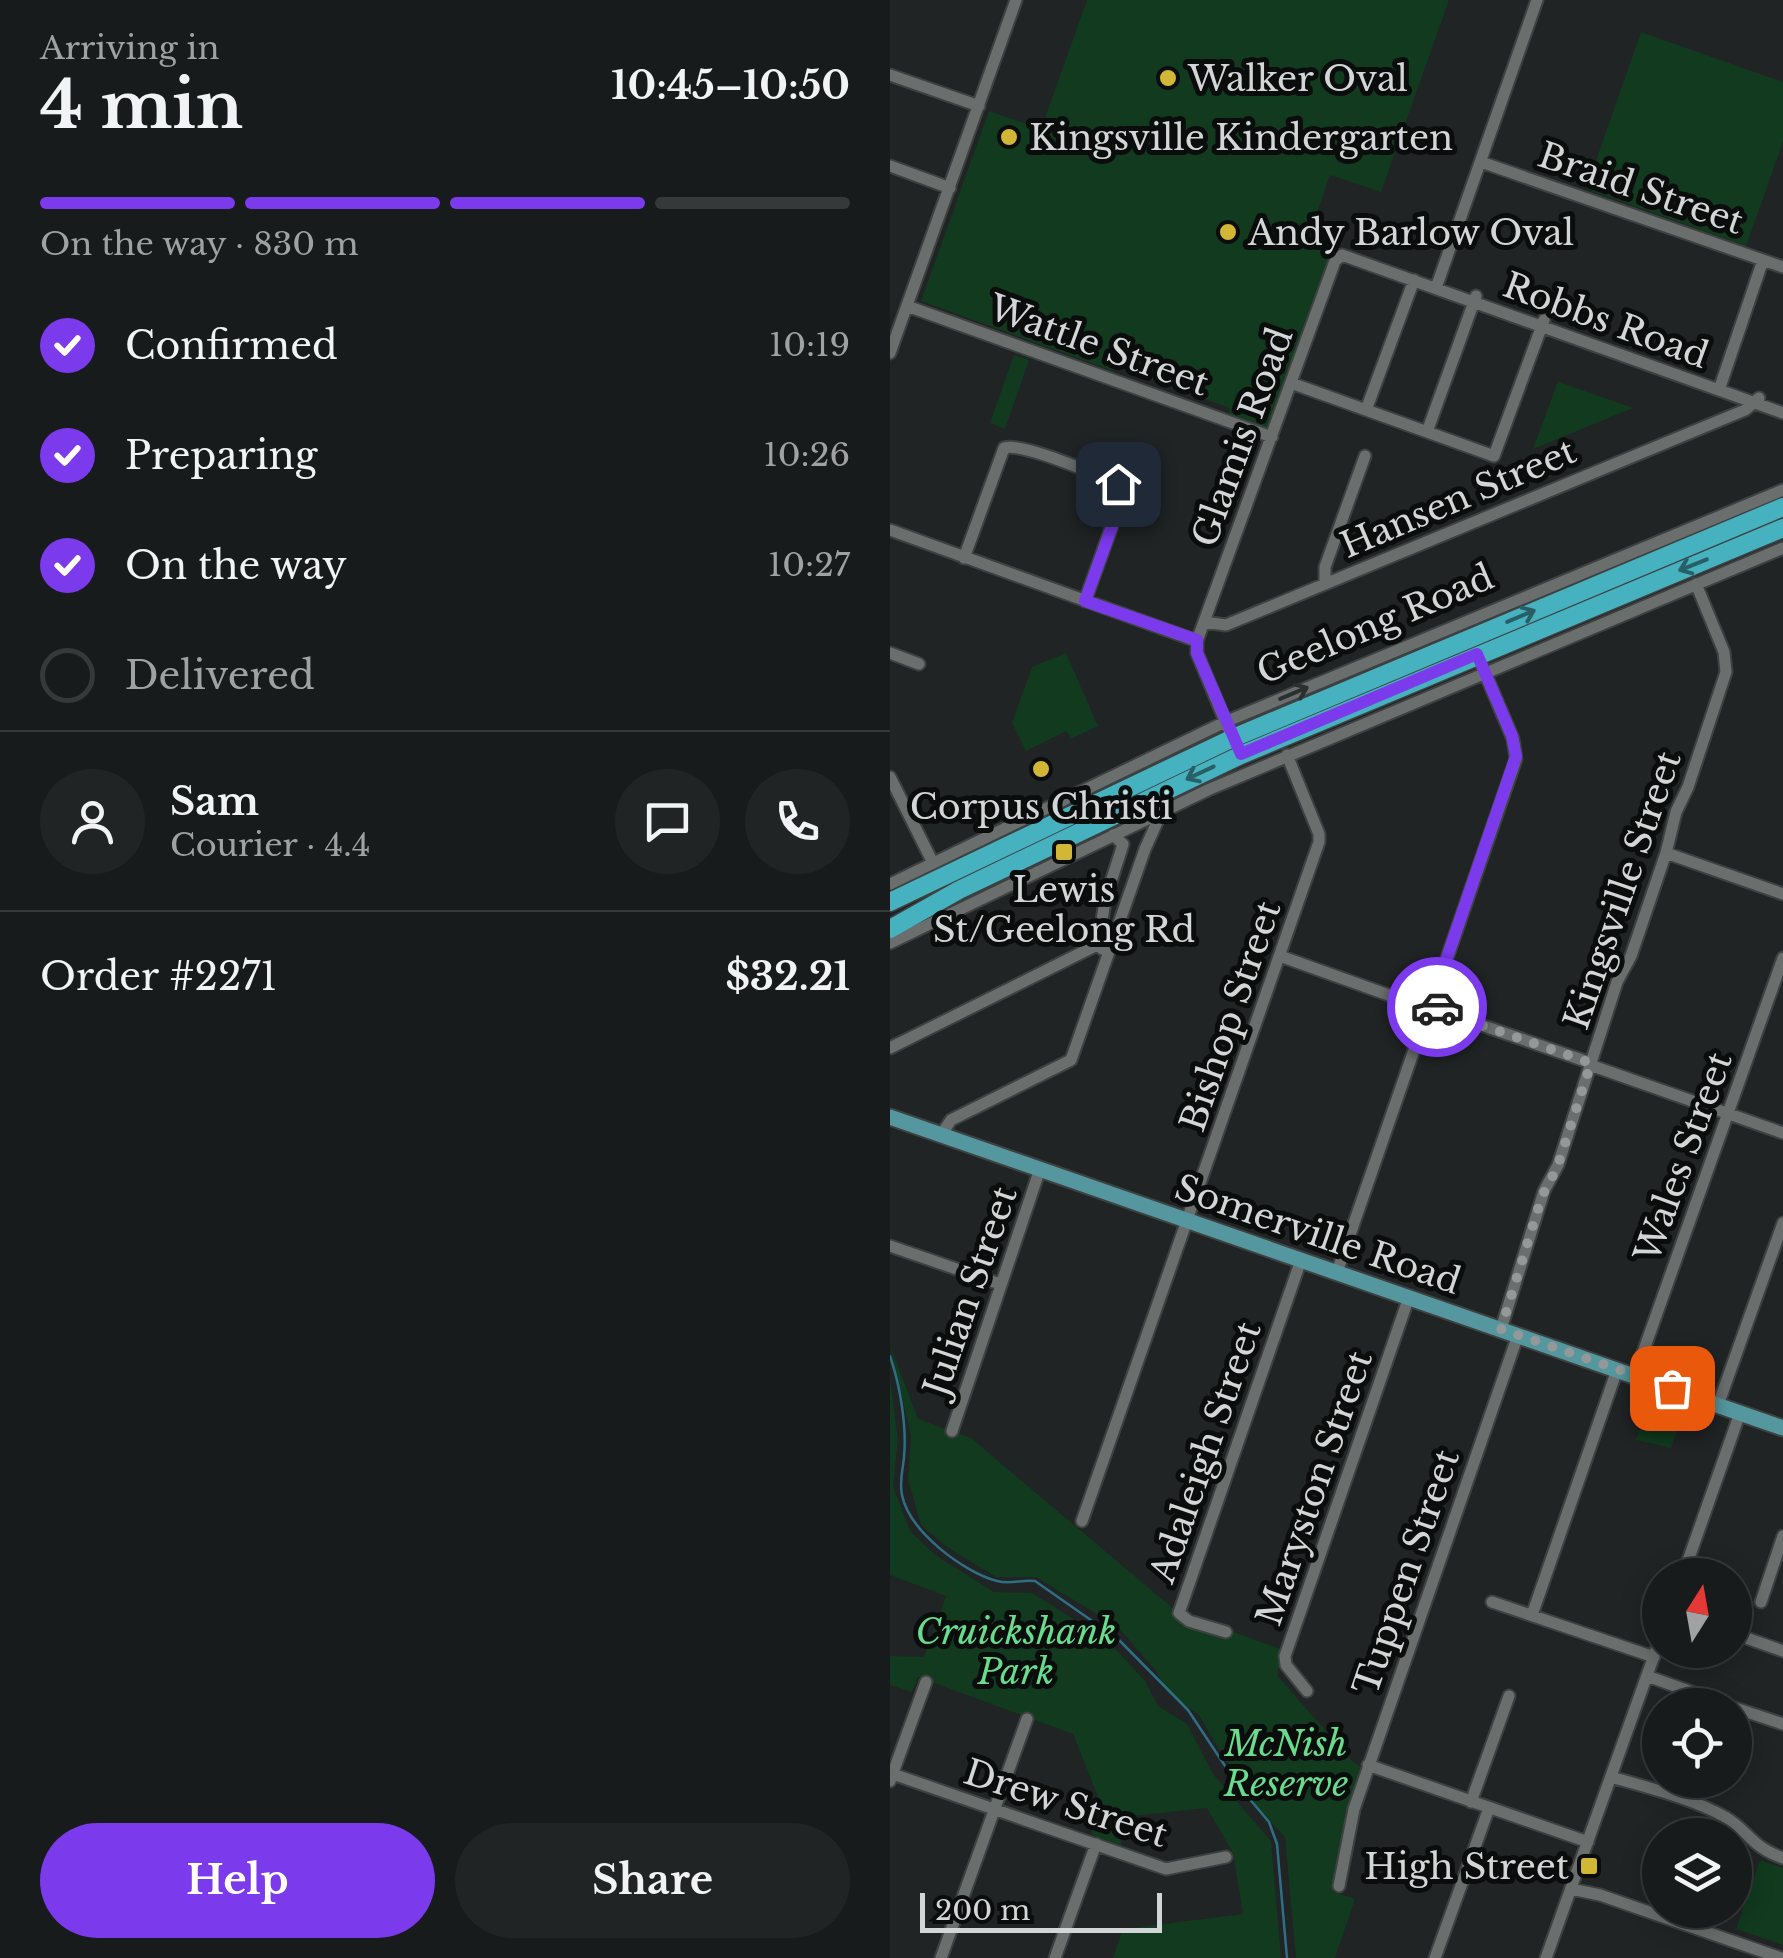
<!DOCTYPE html>
<html lang="en">
<head>
<meta charset="utf-8">
<style>
  body { margin:0; font-family:"Libre Baskerville",serif; background:#212424; color:#f1f3f6; height:100vh; display:flex; flex-direction:column; font-size:38px; white-space:nowrap }
  * { box-sizing:border-box; margin:0 }
  p { font-size:32px; color:#9fa1a3 }
  .icon { flex:none; width:55px; height:55px; fill:none; stroke:currentColor; stroke-width:2; stroke-linecap:round; stroke-linejoin:round }
  .map { position:relative; flex:1; overflow:hidden }
  .drawer { display:flex; flex-direction:column; background:#181b1b; width:890px }
  .drawer>* { flex:none }
  .needle { width:65px; rotate:11deg }
  .buttons { position:absolute; left:752px; top:1558px; display:grid; gap:20px }
  .buttons a { display:grid; place-items:center; width:110px; height:110px; border-radius:50%; background:#181b1b; box-shadow:0 5px 25px #0003,0 0 0 2px #36393a; font-size:50px }
  .scale { position:absolute; left:30px; bottom:25px; width:242px; box-sizing:border-box; padding-left:10px; border:5px solid #d3d6d6; border-top:0; font-size:28px; line-height:35px; white-space:nowrap; color:#d3d6d6; -webkit-text-stroke:8px #0b0d0d; paint-order:stroke }
  .pin { position:absolute; display:grid; place-items:center; width:85px; height:85px; color:#fff; margin:-42px; border-radius:20px; box-shadow:0 5px 15px #0006 }
  .courier { position:absolute; display:grid; place-items:center; width:100px; height:100px; margin:-50px; border:8px solid #7c3aed; border-radius:50%; background:#fff; color:#222; box-shadow:0 2px 12px #0007 }
  .headline em { font-style:normal; font-weight:800 }
  .headline div { display:flex; flex-direction:column-reverse }
  .headline { display:flex; align-items:center; justify-content:space-between; height:170px; padding:0 40px }
  h1 { font-size:65px; font-weight:800; line-height:75px }
  .bar { display:grid; grid-template-columns:repeat(4,1fr); gap:15px 10px; align-content:center; height:120px; padding:0 40px }
  .bar i { height:12px; border-radius:8px; background:#36393a }
  .bar .active { background:#7c3aed }
  .bar p { grid-column:span 4 }
  .line { display:flex; align-items:center; gap:25px; padding:0 40px; border-top:2px solid #36393a }
  .line div { flex:1 }
  .round { display:grid; place-items:center; flex:none; width:105px; height:105px; border-radius:52px; background:#212424 }
  ol { padding:0 40px; list-style:none }
  li { display:flex; align-items:center; gap:30px; height:110px }
  li p { margin-inline-start:auto }
  li .icon { padding:10px; border-radius:50%; background:#7c3aed; color:#fff; stroke-width:4 }
  li:last-child { color:#9fa1a3 }
  li i { width:55px; height:55px; border:5px solid #36393a; border-radius:50% }
  .action { display:flex; gap:20px; margin-top:auto; padding:20px 40px }
  .action a { flex:1; height:115px; border-radius:60px; background:#7c3aed; color:#fff; font-size:40px; font-weight:800; line-height:115px; text-align:center }
  .action a+a { background:#212424; color:#f1f3f6 }
  main { display:flex; flex:1; min-height:0 }
  .map>svg:first-child { display:block }
  .green { fill:#113a1f }
  .lines { fill:none; stroke-linecap:round; stroke-linejoin:round }
  .stream { stroke:#2f6f86; stroke-width:2.5 }
  .minor-casing { stroke:#3e4141; stroke-width:15 }
  .major-casing { stroke:#3e4141; stroke-width:19 }
  .highway-casing { stroke:#3e4141; stroke-width:21 }
  .minor { stroke:#6a6f6e; stroke-width:11 }
  .major { stroke:#54979f; stroke-width:15 }
  .highway { stroke:#46b1bf; stroke-width:18 }
  .oneway { stroke:#285f66 }
  .oneway2 { stroke:#2c2f2f }
  .done { stroke:#949898; stroke-width:10; stroke-dasharray:0 18 }
  .route { stroke:#7c3aed; stroke-width:12 }
  .poi-dot { fill:#d2b736; stroke:#0b0d0d; stroke-width:4 }
  .labels { text-anchor:middle; dominant-baseline:central; stroke-width:10; stroke-linejoin:round; paint-order:stroke }
  .poi-label { font-size:35px; fill:#d3d6d6; stroke:#0b0d0d; text-anchor:start }
  .street-label { font-size:35px; fill:#d3d6d6; stroke:#0b0d0d }
  .park-label { font-size:35px; font-style:italic; fill:#69db8d; stroke:#0b0d0d }
</style>
</head>
<body>
<main>
<section class="drawer">
<div class="headline"><div><h1>4 min</h1><p>Arriving in</p></div><em>10:45–10:50</em></div>
<div class="bar"><i class="active"></i><i class="active"></i><i class="active"></i><i></i><p>On the way · 830 m</p></div>
<ol>
<li><svg class="icon" aria-label="check" viewBox="0 0 24 24"><path d="M5 12l5 5 9-10"/></svg>Confirmed<p>10:19</p></li>
<li><svg class="icon" aria-label="check" viewBox="0 0 24 24"><path d="M5 12l5 5 9-10"/></svg>Preparing<p>10:26</p></li>
<li><svg class="icon" aria-label="check" viewBox="0 0 24 24"><path d="M5 12l5 5 9-10"/></svg>On the way<p>10:27</p></li>
<li><i></i>Delivered</li>
</ol>
<div class="line" style="height:180px"><a class="round"><svg class="icon" aria-label="person" viewBox="0 0 24 24"><circle cx="12" cy="8" r="4"/><path d="M4 21q1-7 8-7t8 7"/></svg></a><div><b>Sam</b><p>Courier · 4.4</p></div><a class="round"><svg class="icon" aria-label="chat" viewBox="0 0 24 24"><path d="M4 5h16v11H9l-5 4z"/></svg></a><a class="round"><svg class="icon" aria-label="phone" viewBox="0 0 24 24"><path d="M5 4h4l2 5-3 2q2 4 5 5l2-3 5 2v4C11 20 4 13 5 4z"/></svg></a></div>
<div class="line" style="height:130px"><div>Order #2271</div><b>$32.21</b></div>
<div class="action"><a>Help</a><a>Share</a></div>
</section>
<div class="map">
<svg width="893" height="1958" viewBox="0 0 893 1958">
  <rect width="100%" height="100%" fill="#202424"/>
  <!-- green -->
  <path class="green" d="M197,0H559L491,192L440,175L422,228L448,237L377,428L339,414L340,408L225,367L223,371L31,301L99,111L151,129Z
    M751,32L893,82V142L856,246L696,189Z
    M124,355L139,360L115,429L100,423Z
    M668,381L672,383L743,408L643,449Z
    M176,653L208,726L181,739L176,731L136,751L122,723L142,667Z
    M0,1345L28,1419L81,1438L286,1611L393,1650L387,1675L462,1761L474,1769L457,1817L443,1892L465,1899L445,1958H406L395,1837L359,1798L308,1714L278,1693L266,1671L228,1627L146,1577H106L57,1547L31,1525L18,1479L21,1436Z
    M0,1378L8,1440L3,1486L20,1531L45,1555L104,1592L142,1593L217,1640L255,1681L268,1706L297,1724L323,1774L381,1841L391,1958H223L233,1929L353,1914L343,1853L317,1808L231,1817V1847L201,1834L211,1804L183,1734L28,1677L22,1692L0,1685V1656L34,1657L56,1596L0,1575Z
    M762,1395L795,1406L781,1448L746,1440Z
    M870,1860L893,1868V1945L846,1929Z"/>
  <g class="lines">
    <!-- stream -->
    <path class="stream" d="M0,1356C10,1385 17,1426 14,1457C13,1470 9,1481 12,1495C19,1531 73,1572 107,1581C121,1585 132,1579 145,1581L228,1639L298,1710L347,1784L379,1822L387,1844L397,1958"/>
    <defs>
      <path id="minor" d="M0,75L89,106
        M591,162L893,267
        M0,166L60,188
        M452,255L893,413
        M546,288L647,0
        M17,306L382,437
        M0,353L126,0
        M401,383L604,456L654,320
        M829,390L873,260
        M476,410L524,280
        M537,432L586,296
        M0,530L307,641V653L338,728
        M74,558L114,448C133,442 205,475 228,483L234,492L195,601
        M435,583V567L475,456
        M314,622L336,625L855,410L869,398
        M307,641L445,261L452,255
        M0,653L29,664
        M0,777L43,863
        M776,853L893,894
        M0,884L335,722L893,490
        M0,943L320,789L893,548
        M212,949C207,911 223,879 233,844L223,835
        M390,956L532,1007
        M539,1000L549,981L626,759L623,739L592,666
        M546,1012L565,1016L701,1063
        M0,1048L211,943L221,947
        M700,1065L893,1133
        M51,1135L61,1120L181,1060L255,849L272,811
        M0,1246L110,1284
        M447,1272L524,1050L539,1016
        M611,1329L654,1191L668,1165L727,982L741,956L776,853L786,812L798,787L836,672L834,652L806,584
        M745,1375L893,958
        M828,1405L893,1223
        M62,1431L150,1169
        M192,1521L429,842V834L397,755
        M793,1575L850,1413
        M602,1602L764,1657
        M871,1602L893,1536
        M642,1615L727,1370
        M336,1632L299,1621L289,1613L411,1260
        M845,1634L893,1651
        M757,1676L838,1705
        M417,1691L396,1665L395,1656L519,1297
        M845,1708L893,1724
        M478,1765L698,1842
        M0,1773L276,1869L336,1857
        M721,1777C756,1787 804,1799 835,1817C861,1833 860,1846 893,1858
        M0,1781L36,1682
        M581,1802L619,1696
        M449,1886L464,1809L628,1335
        M681,1889L710,1895L891,1958
        M51,1958L137,1719
        M165,1958L206,1844
        M545,1958L599,1808
        M656,1958L770,1639"/>
      <path id="major" d="M0,1117L893,1428"/>
      <path id="highway" d="M0,902L343,738L893,507
        M0,929L69,890L351,755L893,528"/>
    </defs>
    <!-- minor casing -->
    <use href="#minor" class="minor-casing"/>
    <!-- major casing -->
    <use href="#major" class="major-casing"/>
    <!-- highway casing -->
    <use href="#highway" class="highway-casing"/>
    <!-- minor -->
    <use href="#minor" class="minor"/>
    <!-- major -->
    <use href="#major" class="major"/>
    <!-- highway -->
    <use href="#highway" class="highway"/>
  </g>
  <!-- one-way arrows -->
  <defs><path id="oneway-shaft" d="M-6 0H5M1.5-3L5.5 0L1.5 3" fill="none" stroke-width="1.6" stroke-linecap="round" stroke-linejoin="round" transform="scale(2.5)"/></defs>
  <g class="oneway">
    <use href="#oneway-shaft" transform="translate(803 565) rotate(158)"/>
    <use href="#oneway-shaft" transform="translate(631 616) rotate(-23)"/>
    <use href="#oneway-shaft" transform="translate(310 773) rotate(155)"/>
  </g>
  <use class="oneway2" href="#oneway-shaft" transform="translate(404 693) rotate(-23)"/>
  <g class="lines">
    <!-- done -->
    <path class="done" d="M547,1007L546,1012L565,1016L701,1063L667,1168L652,1196L611,1329L782,1388"/>
    <!-- route -->
    <path class="route" d="M228,484L233,488V496L195,601L307,640V653L351,754L587,654L622,736L626,756L549,981L539,1000L547,1007"/>
  </g>
  <!-- markers -->
  <g class="poi-dot">
    <circle cx="278" cy="78" r="10"/>
    <circle cx="119" cy="137" r="10"/>
    <circle cx="338" cy="232" r="10"/>
    <circle cx="151" cy="769" r="10"/>
    <rect x="164" y="842" width="20" height="20" rx="5"/>
    <rect x="689" y="1856" width="20" height="20" rx="5"/>
  </g>
  <g class="labels">
    <!-- poi labels -->
    <g class="poi-label">
      <text x="298" y="78">Walker Oval</text>
      <text x="139" y="137">Kingsville Kindergarten</text>
      <text x="358" y="232">Andy Barlow Oval</text>
      <text x="151" y="806" text-anchor="middle">Corpus Christi</text>
      <text x="174" y="889" text-anchor="middle">Lewis<tspan x="174" dy="40">St/Geelong Rd</tspan></text>
      <text x="679" y="1866" text-anchor="end">High Street</text>
    </g>
    <!-- street labels -->
    <g class="street-label">
      <text transform="translate(751 188) rotate(19)">Braid Street</text>
      <text transform="translate(716 320) rotate(20)">Robbs Road</text>
      <text transform="translate(209 345) rotate(20)">Wattle Street</text>
      <text transform="translate(352 437) rotate(-70)">Glamis Road</text>
      <text transform="translate(568 498) rotate(-23)">Hansen Street</text>
      <text transform="translate(485 624) rotate(-23)">Geelong Road</text>
      <text transform="translate(732 890) rotate(-71)">Kingsville Street</text>
      <text transform="translate(340 1016) rotate(-71)">Bishop Street</text>
      <text transform="translate(793 1157) rotate(-70)">Wales Street</text>
      <text transform="translate(428 1234) rotate(19)">Somerville Road</text>
      <text transform="translate(80 1291) rotate(-71)">Julian Street</text>
      <text transform="translate(315 1452) rotate(-71)">Adaleigh Street</text>
      <text transform="translate(424 1488) rotate(-71)">Maryston Street</text>
      <text transform="translate(516 1572) rotate(-71)">Tuppen Street</text>
      <text transform="translate(176 1803) rotate(18)">Drew Street</text>
    </g>
    <!-- park labels -->
    <g class="park-label">
      <text x="126" y="1631">Cruickshank<tspan x="126" dy="40">Park</tspan></text>
      <text x="396" y="1743">McNish<tspan x="396" dy="40">Reserve</tspan></text>
    </g>
  </g>
</svg>
<div class="buttons">
<a><svg class="needle" viewBox="-14 -14 28 28"><path d="M0-13l5 13h-10z" fill="#e53935"/><path d="M0 13l5-13h-10z" fill="#9fa1a3"/></svg></a>
<a><svg class="icon" aria-label="locate" viewBox="0 0 24 24"><circle cx="12" cy="12" r="6"/><path d="M12 2v4M12 18v4M2 12h4M18 12h4"/></svg></a>
<a><svg class="icon" aria-label="layers" viewBox="0 0 24 24"><path d="M12 4l9 5-9 5-9-5zM3 14l9 5 9-5"/></svg></a>
</div>
<div class="scale">200 m</div>
<div class="pin" style="left:782px;top:1388px;background:#ea580c"><svg class="icon" aria-label="bag" viewBox="0 0 24 24"><path d="M5 8h14l-1 12H6zM9 8a3 3 0 0 1 6 0"/></svg></div>
<div class="pin" style="left:228px;top:484px;background:#1f2937"><svg class="icon" aria-label="home" viewBox="0 0 24 24"><path d="M3 11l9-7 9 7M6 9v11h12V9"/></svg></div>
<div class="courier" style="left:547px;top:1007px"><svg class="icon" aria-label="car" viewBox="0 0 24 24"><path d="M5 17H2v-5l4-1 3-4h7l3 4 3 1v5h-3M9 17h6M6 11h13"/><circle cx="7" cy="17" r="2"/><circle cx="17" cy="17" r="2"/></svg></div>
</div>
</main>
</body>
</html>
